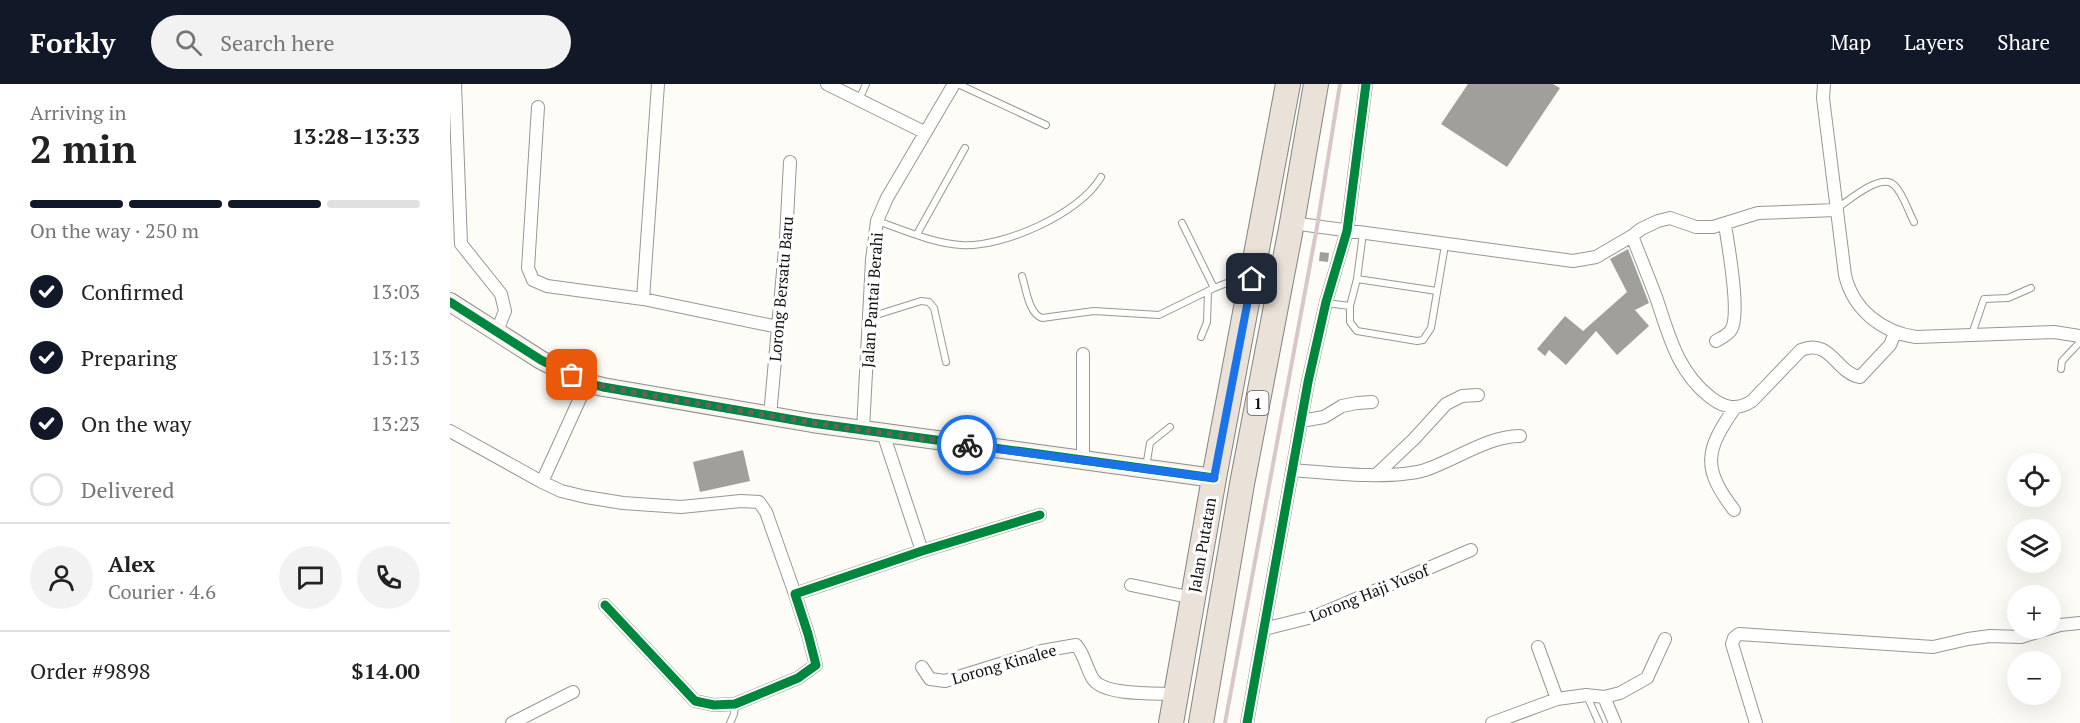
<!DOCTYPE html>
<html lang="en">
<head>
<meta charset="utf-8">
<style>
  body { margin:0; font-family:"PT Serif",serif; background:#f2f2f2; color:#222; height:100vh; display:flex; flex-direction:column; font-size:22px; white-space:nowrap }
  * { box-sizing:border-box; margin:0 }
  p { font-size:20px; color:#767676 }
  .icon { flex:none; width:33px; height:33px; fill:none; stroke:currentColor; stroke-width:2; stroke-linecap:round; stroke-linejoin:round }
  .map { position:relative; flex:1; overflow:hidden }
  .panel { display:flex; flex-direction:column; background:#fff; width:450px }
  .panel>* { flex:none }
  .fabs { position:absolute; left:1557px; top:369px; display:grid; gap:12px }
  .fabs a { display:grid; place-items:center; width:54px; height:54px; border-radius:50%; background:#fff; box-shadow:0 6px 24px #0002; font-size:30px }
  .pin { position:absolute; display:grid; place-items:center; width:51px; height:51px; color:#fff; margin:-26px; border-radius:12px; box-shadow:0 3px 9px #0006 }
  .courier { position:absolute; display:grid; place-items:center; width:60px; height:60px; margin:-30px; border:4px solid #1a73e8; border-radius:50%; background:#fff; color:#222; box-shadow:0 2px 8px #0007 }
  .headline em { font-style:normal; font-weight:700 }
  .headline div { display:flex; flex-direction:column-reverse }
  .headline { display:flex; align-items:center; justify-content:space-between; height:102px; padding:0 30px }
  h1 { font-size:39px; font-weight:700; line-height:45px }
  .bar { display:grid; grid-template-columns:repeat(4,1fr); gap:9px 6px; align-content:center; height:72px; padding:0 30px }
  .bar i { height:8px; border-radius:4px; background:#e0e0e0 }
  .bar .selected { background:#111827 }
  .bar p { grid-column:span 4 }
  .line { display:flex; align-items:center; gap:15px; padding:0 30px; border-top:2px solid #e0e0e0 }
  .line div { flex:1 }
  .round { display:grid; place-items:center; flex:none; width:63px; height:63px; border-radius:32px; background:#f2f2f2 }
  ol { padding:0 30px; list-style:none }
  li { display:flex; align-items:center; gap:18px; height:66px }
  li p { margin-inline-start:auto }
  li .icon { padding:6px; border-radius:50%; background:#111827; color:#fff; stroke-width:4 }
  li:last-child { color:#767676 }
  li i { width:33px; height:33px; border:3px solid #e0e0e0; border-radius:50% }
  header { display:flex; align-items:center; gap:36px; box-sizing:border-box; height:84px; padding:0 30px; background:#111827; color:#fff }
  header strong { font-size:28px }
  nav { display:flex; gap:33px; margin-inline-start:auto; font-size:21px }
  .search { width:420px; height:54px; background:#f2f2f2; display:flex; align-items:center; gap:15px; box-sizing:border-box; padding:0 21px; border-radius:33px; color:#767676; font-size:22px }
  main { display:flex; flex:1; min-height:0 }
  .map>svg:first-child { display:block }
  .building { fill:#a19f9c }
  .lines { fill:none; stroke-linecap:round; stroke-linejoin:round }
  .lane-casing { stroke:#979795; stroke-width:8 }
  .street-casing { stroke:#979795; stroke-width:14 }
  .secondary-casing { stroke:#8e8d8b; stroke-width:20 }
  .highway-casing { stroke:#858482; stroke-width:26 }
  .lane { stroke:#fffffe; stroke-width:6 }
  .street { stroke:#fffffe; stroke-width:12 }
  .secondary { stroke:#f6f4eb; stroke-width:18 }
  .highway { stroke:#eae1d8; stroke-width:24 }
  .rail { stroke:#d9c6c7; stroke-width:4 }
  .cycleway-casing { stroke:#fff; stroke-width:13 }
  .cycleway { stroke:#00873e; stroke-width:9 }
  .done { stroke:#646362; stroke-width:6; stroke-dasharray:0 10.8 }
  .route { stroke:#1a73e8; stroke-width:8 }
  .labels { text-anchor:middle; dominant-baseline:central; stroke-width:6; stroke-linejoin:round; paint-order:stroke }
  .shield { fill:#fff; stroke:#585858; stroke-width:1.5 }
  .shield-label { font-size:15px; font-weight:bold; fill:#111 }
  .street-label { font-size:16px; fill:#111; stroke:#fff }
</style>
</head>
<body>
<header>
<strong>Forkly</strong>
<div class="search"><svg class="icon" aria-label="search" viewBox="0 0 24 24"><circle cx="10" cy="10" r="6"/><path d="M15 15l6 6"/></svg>Search here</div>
<nav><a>Map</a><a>Layers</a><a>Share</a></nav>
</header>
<main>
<section class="panel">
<div class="headline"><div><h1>2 min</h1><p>Arriving in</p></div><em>13:28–13:33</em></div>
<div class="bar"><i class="selected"></i><i class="selected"></i><i class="selected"></i><i></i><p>On the way · 250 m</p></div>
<ol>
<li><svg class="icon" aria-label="check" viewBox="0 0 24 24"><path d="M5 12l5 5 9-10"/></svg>Confirmed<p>13:03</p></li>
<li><svg class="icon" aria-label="check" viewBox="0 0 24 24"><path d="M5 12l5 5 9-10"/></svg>Preparing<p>13:13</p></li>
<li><svg class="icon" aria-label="check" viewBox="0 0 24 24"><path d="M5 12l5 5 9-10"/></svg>On the way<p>13:23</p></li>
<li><i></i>Delivered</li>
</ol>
<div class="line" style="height:108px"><a class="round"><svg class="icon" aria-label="person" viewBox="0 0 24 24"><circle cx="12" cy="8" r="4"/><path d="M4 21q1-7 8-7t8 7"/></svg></a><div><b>Alex</b><p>Courier · 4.6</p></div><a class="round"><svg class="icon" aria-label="chat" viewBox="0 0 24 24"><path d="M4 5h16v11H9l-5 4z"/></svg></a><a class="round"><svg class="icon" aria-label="phone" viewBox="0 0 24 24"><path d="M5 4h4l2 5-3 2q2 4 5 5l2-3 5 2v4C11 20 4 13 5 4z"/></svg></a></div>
<div class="line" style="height:78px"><div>Order #9898</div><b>$14.00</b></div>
</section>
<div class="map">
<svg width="1630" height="639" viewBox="0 0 1630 639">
  <rect width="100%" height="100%" fill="#fdfcf7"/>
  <!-- building -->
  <path class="building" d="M1018,0H1103L1110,4L1057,83L991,40Z
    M1178,165L1199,219L1185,226L1199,242L1167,271L1146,247L1116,281L1099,266L1095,272L1087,265L1115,232L1133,247L1177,208L1160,175Z
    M870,168L879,169L878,178L869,177Z
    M293,366L300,397L250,408L243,378Z"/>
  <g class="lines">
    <defs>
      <path id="lane" d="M508,0L596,41
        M409,16L416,0
        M1386,125C1398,117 1431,88 1444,101C1453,109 1458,127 1464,138
        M427,137C454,146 482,159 511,161C552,164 630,130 651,93
        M732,139L764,204
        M913,149L907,195L900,222V238L907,247L967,257L973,256L981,244L995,161
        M467,150L515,64
        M572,192C576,205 579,230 592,234L644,227L709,231L764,204L782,197L795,196
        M907,195L987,207
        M876,219L900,222
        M420,233L471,217L479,218L484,224L496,278
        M1522,250L1534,215L1558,214L1581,204
        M751,253L757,238L758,207
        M1611,285L1612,277L1630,258
        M696,383L700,359L720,343
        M1137,612L1149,639
        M280,639L284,630L285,620"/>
      <path id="street" d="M5,0L11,160L51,210L55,227L47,247
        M377,0L474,48
        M1374,0L1373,14L1395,191C1403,225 1431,248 1466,253L1604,248L1630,252
        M88,23L78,184L83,196L97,202L193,215L328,243
        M842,139L1123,177L1146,173L1182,152L1191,145L1208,137L1220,134L1246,143H1263L1308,129L1386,126
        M1182,152C1190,172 1198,192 1206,213C1219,251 1227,287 1260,313C1274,324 1287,327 1302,317L1351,266C1381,254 1386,289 1410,293L1440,261L1445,249
        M193,215L208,0
        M1266,257C1271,254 1278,251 1281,246C1291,231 1278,160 1275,141
        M633,270V376
        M320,332L336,154L340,78
        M851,337L874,333L892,322L907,319L922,318
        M413,345L422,176L427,137L437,114L504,0
        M0,347L92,398L111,407L136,413L173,419L231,423L291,417L309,418L316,428L345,510
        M433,349L472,467
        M842,386C878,389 941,396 975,386C1005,376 1038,352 1070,352
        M927,390L964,355L996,320L1012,312L1028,311
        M92,398L137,299
        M1284,426C1252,384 1255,367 1284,325
        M681,501L743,514
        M155,521L245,617L264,621L285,620L348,594L366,581L358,550L345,510L472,467L590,431
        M814,545L866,532L1021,466
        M1088,563L1107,615
        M472,583L480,595L495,597L592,567L626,561C635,571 636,584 643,595C654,612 707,609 726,610
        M1154,613L1165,639
        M62,639L123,608
        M797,639L858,298L876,218L897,147L916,0
        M1042,639L1107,615L1136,611L1154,613L1170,609L1197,594L1215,555
        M1306,639L1282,560L1284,554L1289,550L1483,563L1518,555L1540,552L1571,553L1610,541L1630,539"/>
      <path id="secondary" d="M0,218L91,276L137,299L153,303L362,339L764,394"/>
      <path id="highway" d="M721,639L764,394L838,0
        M751,639L792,400L842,139L866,0"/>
    </defs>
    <!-- lane casing -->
    <use href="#lane" class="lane-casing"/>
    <!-- street casing -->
    <use href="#street" class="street-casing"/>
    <!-- secondary casing -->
    <use href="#secondary" class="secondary-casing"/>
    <!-- highway casing -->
    <use href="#highway" class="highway-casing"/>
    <!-- lane -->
    <use href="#lane" class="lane"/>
    <!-- street -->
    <use href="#street" class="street"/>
    <!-- secondary -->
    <use href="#secondary" class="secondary"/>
    <!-- highway -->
    <use href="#highway" class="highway"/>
    <!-- rail -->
    <path class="rail" d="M775,639L867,143L890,0"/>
    <defs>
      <path id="cycleway" d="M0,218L91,276L137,299L153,303L362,339L764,394
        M155,521L245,617L264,621L285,620L348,594L366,581L358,550L345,510L472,467L590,431
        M797,639L858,298L876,218L897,147L916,0"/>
    </defs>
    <!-- cycleway casing -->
    <use href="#cycleway" class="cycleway-casing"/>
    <!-- cycleway -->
    <use href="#cycleway" class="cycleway"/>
  </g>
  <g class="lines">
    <!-- done -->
    <path class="done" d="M122,291L137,299L174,307L362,339L517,361"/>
    <!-- route -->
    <path class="route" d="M517,361L764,394L802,195"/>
  </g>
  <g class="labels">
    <!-- shield labels -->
    <rect class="shield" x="797.5" y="307" width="21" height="24" rx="4.5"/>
    <g class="shield-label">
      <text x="808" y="319">1</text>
    </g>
    <!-- street labels -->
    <g class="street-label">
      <text transform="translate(331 205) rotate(-85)">Lorong Bersatu Baru</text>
      <text transform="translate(422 216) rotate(-86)">Jalan Pantai Berahi</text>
      <text transform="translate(752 461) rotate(-80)">Jalan Putatan</text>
      <text transform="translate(919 509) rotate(-22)">Lorong Haji Yusof</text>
      <text transform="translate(554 580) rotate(-16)">Lorong Kinalee</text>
    </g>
  </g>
</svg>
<div class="fabs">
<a><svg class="icon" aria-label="locate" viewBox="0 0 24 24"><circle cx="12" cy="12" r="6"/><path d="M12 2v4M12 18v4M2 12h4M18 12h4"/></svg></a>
<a><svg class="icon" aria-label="layers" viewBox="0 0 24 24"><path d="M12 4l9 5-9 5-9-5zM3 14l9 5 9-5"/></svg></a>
<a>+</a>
<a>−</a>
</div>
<div class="pin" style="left:122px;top:291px;background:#ea580c"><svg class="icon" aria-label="bag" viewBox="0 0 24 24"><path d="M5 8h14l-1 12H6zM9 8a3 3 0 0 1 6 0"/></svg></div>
<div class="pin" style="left:802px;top:195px;background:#1f2937"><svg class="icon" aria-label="home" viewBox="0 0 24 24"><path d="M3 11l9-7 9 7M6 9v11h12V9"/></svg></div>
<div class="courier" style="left:517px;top:361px"><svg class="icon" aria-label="bike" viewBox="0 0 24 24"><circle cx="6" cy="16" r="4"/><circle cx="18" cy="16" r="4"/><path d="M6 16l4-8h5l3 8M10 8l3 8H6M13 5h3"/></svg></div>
</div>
</main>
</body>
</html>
